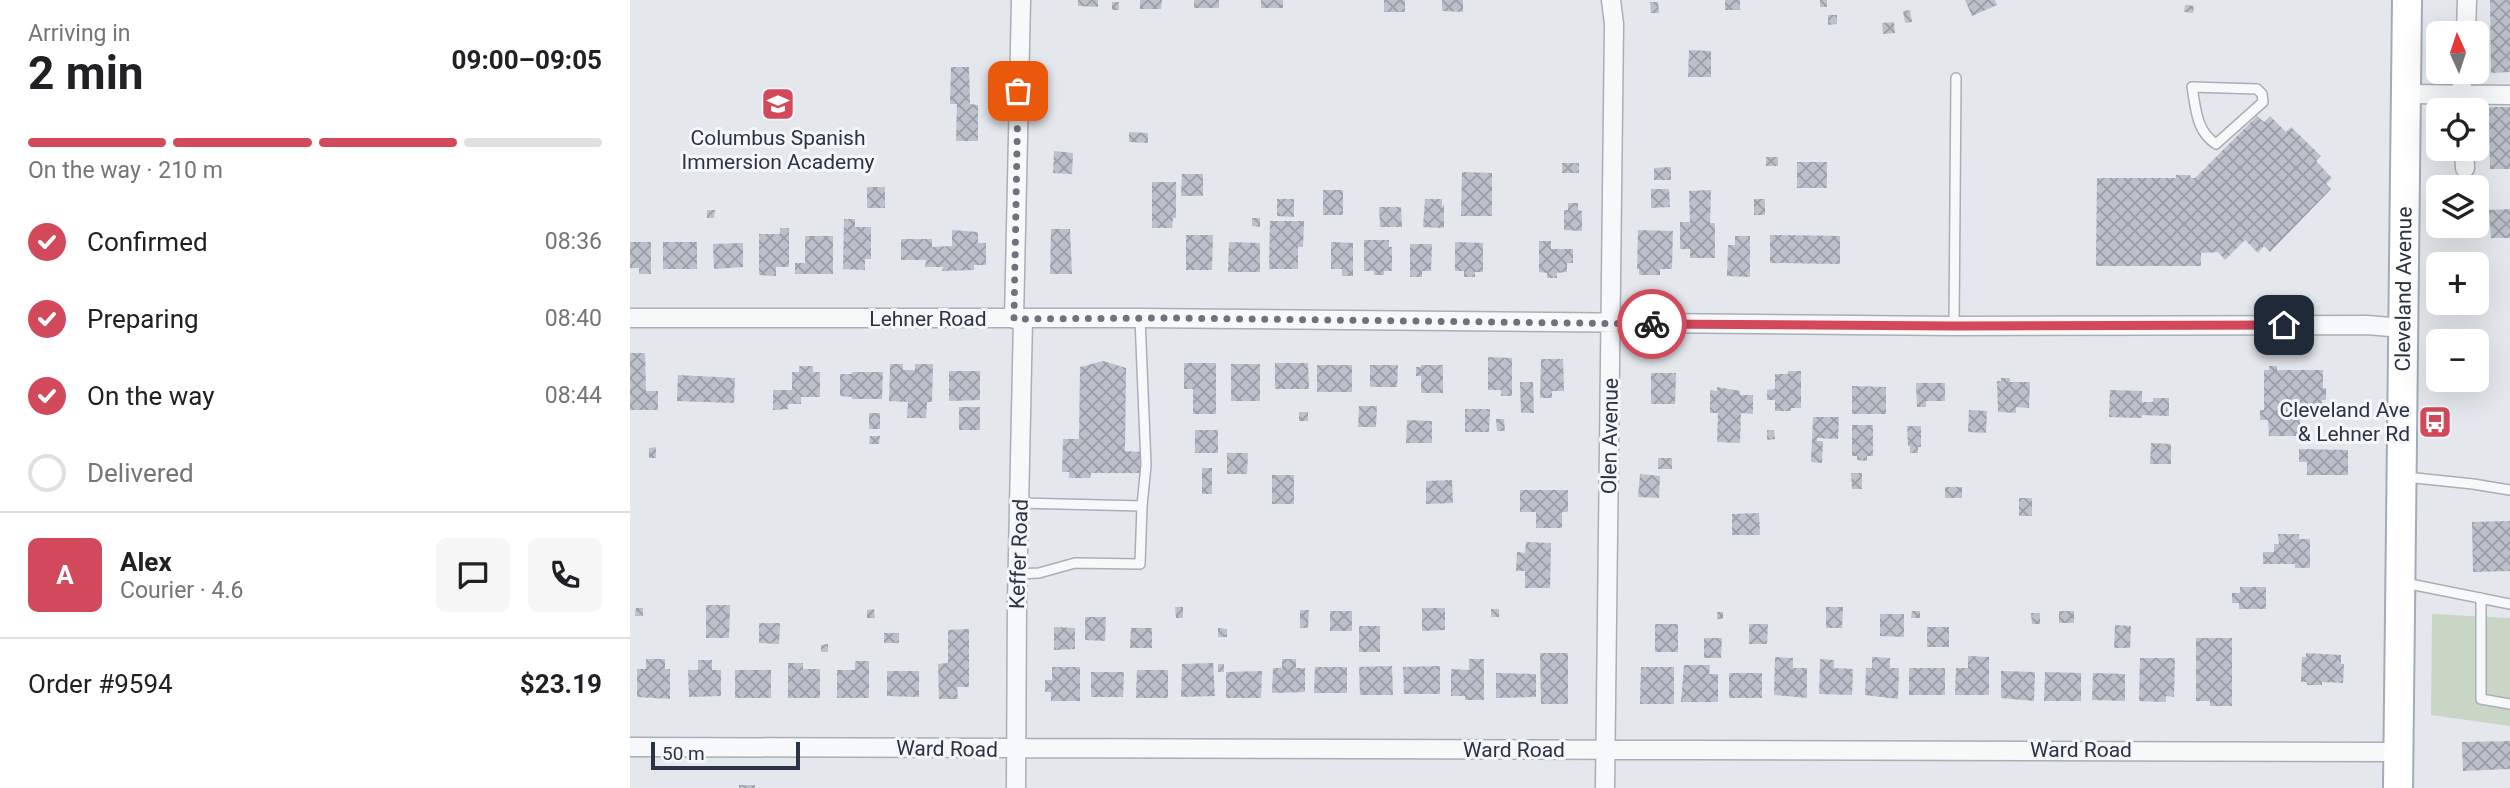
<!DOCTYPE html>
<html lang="en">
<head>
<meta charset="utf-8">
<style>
  body { margin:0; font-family:Roboto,sans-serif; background:#f6f6f6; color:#202124; height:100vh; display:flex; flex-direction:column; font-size:26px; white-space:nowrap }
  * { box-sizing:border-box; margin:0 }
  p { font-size:23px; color:#757577 }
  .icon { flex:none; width:38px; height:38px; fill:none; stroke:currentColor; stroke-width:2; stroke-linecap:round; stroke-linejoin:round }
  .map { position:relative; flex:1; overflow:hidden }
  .side { display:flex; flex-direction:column; background:#fff; width:630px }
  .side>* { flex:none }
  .needle { width:46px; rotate:357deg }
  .tools { position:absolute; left:1796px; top:21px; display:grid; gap:14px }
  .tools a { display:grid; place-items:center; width:63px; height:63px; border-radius:10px; background:#fff; box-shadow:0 7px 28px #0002; font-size:35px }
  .scale { position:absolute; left:21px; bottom:18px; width:149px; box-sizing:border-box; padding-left:7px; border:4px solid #2b3445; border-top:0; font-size:19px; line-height:24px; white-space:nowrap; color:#2b3445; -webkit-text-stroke:5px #f4f6f9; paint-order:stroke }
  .pin { position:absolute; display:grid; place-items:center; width:60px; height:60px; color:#fff; margin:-30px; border-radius:14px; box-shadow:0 4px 10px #0006 }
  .courier { position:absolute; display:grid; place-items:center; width:70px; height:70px; margin:-35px; border:5px solid #d1495b; border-radius:50%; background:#fff; color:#222; box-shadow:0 2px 9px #0007 }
  .overview em { font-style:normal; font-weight:700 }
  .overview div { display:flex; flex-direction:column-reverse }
  .overview { display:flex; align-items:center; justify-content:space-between; height:119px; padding:0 28px }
  h1 { font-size:46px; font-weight:700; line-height:52px }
  .bar { display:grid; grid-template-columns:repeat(4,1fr); gap:10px 7px; align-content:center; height:84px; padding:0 28px }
  .bar i { height:9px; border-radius:5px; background:#e0e0e0 }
  .bar .selected { background:#d1495b }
  .bar p { grid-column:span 4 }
  .line { display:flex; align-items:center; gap:18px; padding:0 28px; border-top:2px solid #e0e0e0 }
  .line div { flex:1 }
  .round { display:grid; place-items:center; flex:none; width:74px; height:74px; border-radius:10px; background:#f6f6f6 }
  ol { padding:0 28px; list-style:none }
  li { display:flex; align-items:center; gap:21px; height:77px }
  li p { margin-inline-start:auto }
  li .icon { padding:7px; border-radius:50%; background:#d1495b; color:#fff; stroke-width:4 }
  li:last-child { color:#757577 }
  li i { width:38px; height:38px; border:4px solid #e0e0e0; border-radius:50% }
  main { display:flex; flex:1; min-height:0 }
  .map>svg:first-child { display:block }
  .grass { fill:#c9d6c5 }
  .building { fill:url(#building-cross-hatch) }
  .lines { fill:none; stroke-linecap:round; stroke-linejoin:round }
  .lane-casing { stroke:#a9aeb7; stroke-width:12 }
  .street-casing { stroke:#a9aeb7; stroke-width:21 }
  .primary-casing { stroke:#a3abb8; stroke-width:32 }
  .lane { stroke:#f7f8fa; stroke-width:9 }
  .street { stroke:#f7f8fa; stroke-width:18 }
  .primary { stroke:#fff; stroke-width:28 }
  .done { stroke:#6c737f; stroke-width:7; stroke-dasharray:0 12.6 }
  .route { stroke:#d1495b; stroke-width:9 }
  .labels { text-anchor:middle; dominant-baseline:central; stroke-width:6; stroke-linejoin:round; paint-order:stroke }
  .poi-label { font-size:21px; fill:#2b3445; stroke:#f4f6f9 }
  .street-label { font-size:21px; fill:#2b3445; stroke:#f4f6f9 }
</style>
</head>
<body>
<main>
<section class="side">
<div class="overview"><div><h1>2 min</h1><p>Arriving in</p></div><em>09:00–09:05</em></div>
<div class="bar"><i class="selected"></i><i class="selected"></i><i class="selected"></i><i></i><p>On the way · 210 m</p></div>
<ol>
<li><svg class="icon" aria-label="check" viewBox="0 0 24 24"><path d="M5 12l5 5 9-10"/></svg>Confirmed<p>08:36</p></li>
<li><svg class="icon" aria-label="check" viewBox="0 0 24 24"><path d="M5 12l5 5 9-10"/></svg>Preparing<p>08:40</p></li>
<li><svg class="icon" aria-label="check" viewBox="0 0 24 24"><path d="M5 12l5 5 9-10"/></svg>On the way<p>08:44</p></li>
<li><i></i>Delivered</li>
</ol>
<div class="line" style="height:126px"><b class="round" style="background:#d1495b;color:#fff">A</b><div><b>Alex</b><p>Courier · 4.6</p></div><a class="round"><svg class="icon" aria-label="chat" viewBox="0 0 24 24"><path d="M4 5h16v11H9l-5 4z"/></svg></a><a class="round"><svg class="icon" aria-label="phone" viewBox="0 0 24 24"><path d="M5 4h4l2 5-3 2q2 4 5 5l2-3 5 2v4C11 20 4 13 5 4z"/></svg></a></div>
<div class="line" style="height:91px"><div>Order #9594</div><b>$23.19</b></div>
</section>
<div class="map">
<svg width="1880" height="788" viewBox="0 0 1880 788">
  <defs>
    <pattern id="building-cross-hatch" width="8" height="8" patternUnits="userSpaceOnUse" patternTransform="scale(1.75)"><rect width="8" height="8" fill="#bbc0ca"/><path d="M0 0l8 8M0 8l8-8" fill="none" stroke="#989da6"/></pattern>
  </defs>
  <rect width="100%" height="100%" fill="#e4e7ec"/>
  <!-- grass -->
  <path class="grass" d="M1802,614L1880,618V726L1801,715Z"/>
  <!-- building -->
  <path class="building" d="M448,0H468V7L448,6Z
    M510,0H532L531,9H510Z
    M564,0H589V8H564Z
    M631,0H653V8H631Z
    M754,0H775V12H754Z
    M812,0H833V12L812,11Z
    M1095,0H1110V10H1095Z
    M1190,0H1197V7H1190Z
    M1335,0H1365L1367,5L1342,16Z
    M1860,0H1880V72L1861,73Z
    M482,2H489V10H482Z
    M1020,2H1028L1029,13H1021Z
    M1555,5L1564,6L1563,13L1554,12Z
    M1280,10L1282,22L1275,23L1273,11Z
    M1198,15H1207V24L1198,25Z
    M1264,22L1265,33L1253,34L1252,23Z
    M1059,50L1081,51V77H1058Z
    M321,67H339L340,104L348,105V141H326L327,104H320Z
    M1859,107H1880V169H1860Z
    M1627,116L1634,122L1640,116L1656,132L1661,127L1691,156L1686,161L1702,178L1696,184L1701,189L1640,252L1634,246L1628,253L1615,240L1595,260L1588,252L1571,253V266H1466L1467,178H1546V175H1560L1561,178H1565Z
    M499,132L518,133V143L499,142Z
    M424,151L443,153L442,174L423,173Z
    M1136,157H1148V166H1136Z
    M1167,162H1197V188H1167Z
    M932,163H949V173H932Z
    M1041,167V180H1024V168Z
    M832,172L862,173V216H831Z
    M552,174H573V196H551Z
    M522,182H546V218H543L542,228H522Z
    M237,187H255V208H237Z
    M1021,189H1039L1040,207L1021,208Z
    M693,190H713V215H693Z
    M1081,190L1080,223H1085V258H1060V249H1050V222H1060L1059,191Z
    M647,199H664V217L647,216Z
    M795,199H812V206L814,205V228L793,227Z
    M1124,199H1135V215H1124Z
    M938,203H948V210L952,211V231L934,230V210H938Z
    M749,207H771L772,227H750Z
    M1880,209V238H1861L1859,210Z
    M77,210H85L84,218H77Z
    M622,218H630V227L622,226Z
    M214,219H225V227H241V259H235V270L213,269Z
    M640,221H674L673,247H668V269H639Z
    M150,228H159V267H146V276L129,275V234H150Z
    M421,229H440L442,274H420Z
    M322,230L348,232V243H356V265H344V270L312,271L313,267H295L296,260H271V239H302V247L322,246Z
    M1008,230L1043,231L1042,269H1030V275H1009V269H1007Z
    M556,235H583L582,270H556Z
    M1140,235L1210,236V264L1140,263Z
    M175,236H203V274H165V263H175Z
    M1105,236H1120V277L1097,276L1098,245H1105Z
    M734,240H759V247H762V271H754V275H744V271H734Z
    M909,241H921V249H943V263H937V272L927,273V278H917V273L909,272Z
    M0,242H21V274H9V268H0Z
    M33,242H67V269H33Z
    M599,242L630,243V272H598Z
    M701,242L723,243V276H712V269H701Z
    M825,242L853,243V272H845V277H834V271H825Z
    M113,243V267L84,269L83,244Z
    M780,244H802L801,271H792V277H780Z
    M0,353H15L16,391H28V410H0Z
    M858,357L882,358V396H871V390H858Z
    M911,359H933L934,391H922V398H910Z
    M473,361L496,368L495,451L512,452V473H461L460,478H439V472H432L433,439H449L450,367Z
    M554,363H586V414H563V389H554Z
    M645,363H678L679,389H645Z
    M260,364H273V370H285V364H303L302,402H297L296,418H277L278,402L259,401Z
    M601,364H630V401H601Z
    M687,365H722V392H687Z
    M740,365H768L767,387H740Z
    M791,365H813V393H791V376H786V367H791Z
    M169,366H183V372H190V397H171V404H158V409L143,410V390H162V372H169Z
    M1639,366H1647V370H1693V388H1696V400H1692V417H1670V436H1639L1638,420H1630V410H1634V370H1639Z
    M319,371H350V400L319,401Z
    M1158,371H1171V408H1161V411H1145V400H1137V390L1145,389V374H1158Z
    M222,372H253L252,399H222V397L210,396V374H222Z
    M1021,373H1046L1045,404H1021Z
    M48,375L105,378L104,403L47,401Z
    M1371,378H1380V382H1400L1399,408L1386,407V413L1368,412L1367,381H1371Z
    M890,382H903L904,413H891Z
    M1286,383H1315V401H1296V407H1287Z
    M1222,386L1256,387V414H1222Z
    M1087,387L1110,391V395H1123V414L1111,413L1110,443L1087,442L1088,413H1080V390L1087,391Z
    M1480,390L1512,391V402H1523V398H1539V416L1512,415V418L1479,417Z
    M729,406H747L746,427H728Z
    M329,407H350V430H329Z
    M835,409H860L859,432H835Z
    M1339,410L1357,411L1356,433L1338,432Z
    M669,412H678V421H669Z
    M239,413H250V429H239Z
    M1183,417H1209L1208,439L1187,438V441H1193L1192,463L1181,462Z
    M866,419H874L875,431H867Z
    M777,420L802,421V443H776Z
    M1222,425H1243V456H1237V461L1227,460V456H1222Z
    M1277,426H1291V447H1288V453H1280V446H1278Z
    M565,430H588V453H565Z
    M1137,430H1144L1145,439L1137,440Z
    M240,436H250L249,444H239Z
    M1521,443L1541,444V464H1520Z
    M26,447V458H19V448Z
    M1669,449L1718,450V475H1677V462H1669Z
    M597,453H618L617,474H597Z
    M1028,458H1042V469H1028Z
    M572,468H582V494H572Z
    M1221,473H1232V489H1222Z
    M1010,474L1030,476L1029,498L1008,497Z
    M642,475H664V504H642Z
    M822,480L823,503L796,504V481Z
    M1315,487H1332V498H1315Z
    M890,490H938V512H932V528H906V512H890Z
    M1389,498H1402V516H1389Z
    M1129,513L1130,535H1102V514Z
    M1880,521V571L1843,572L1842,522Z
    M1648,534H1669V539H1680V568H1665V564H1633V552H1644V544H1649Z
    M896,542L921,543L920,588H895V571H886L887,552L895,553Z
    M1610,587H1636V609H1609V603H1602V593H1610Z
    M76,605H100L99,638H76Z
    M545,607H553V618H546Z
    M1196,607H1213L1212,628H1196Z
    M6,608H13V616H5Z
    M792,608H815V630L792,631Z
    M244,609L245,618H237V610Z
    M861,609H869V617H861Z
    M670,610H679L678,628H670Z
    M700,611H722V631H700Z
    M1282,611H1290V618H1281Z
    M1429,611H1444V623H1429Z
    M1087,612H1093V619H1087Z
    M1401,613H1410V624H1402Z
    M1250,614H1274V637L1250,636Z
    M455,617H476L475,641L455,640Z
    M129,623H150L149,644L129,643Z
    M1025,624H1048V652H1025Z
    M1119,624H1138L1137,644H1119Z
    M1485,625L1501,626L1500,648H1484Z
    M729,626H750V652H729Z
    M424,627L445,628V649L424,650Z
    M1297,627H1319V647H1297Z
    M501,628H522V648H500Z
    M588,628L597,629V637H588Z
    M339,629V687H327L328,699H309L308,664L318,663V630Z
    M254,633H269V643H254Z
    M1074,638H1092L1091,658H1074Z
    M1566,638H1602V706H1580V701H1566Z
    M198,644V652H191V645Z
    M910,653H938V704H911Z
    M1676,653L1711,655V664H1714L1713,683L1692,682V685H1677V682H1671L1672,657H1676Z
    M1338,656L1359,657V695H1325L1326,668H1338Z
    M1145,657L1163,658V668H1177V698L1144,695Z
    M1242,657L1260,658V668H1269L1268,699L1235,695L1236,668H1242Z
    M1510,658H1545L1544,697L1536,696V702L1509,701Z
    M16,659H35V669H40V699L7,697V669H16Z
    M652,659H666V668H675V692L642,693L643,668H652Z
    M839,659H854V700H835V696H821V669L839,670Z
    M1190,659L1204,660V668L1223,669L1222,695L1189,694Z
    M68,660H82V670H91V696L59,697L58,670H68Z
    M225,661H239V698H207V670H225Z
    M158,663H173V669H190V698H158Z
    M583,663L585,696L551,697L552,664Z
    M588,664H594V672H588Z
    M1054,665H1080L1079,674H1088V702H1051Z
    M762,666L763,695H730L729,667Z
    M810,666V694H774L773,667Z
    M422,667H450V701H421V692H415V680H422Z
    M685,667H717V693H684Z
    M1011,667H1044V704H1010Z
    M1279,668H1315V695H1279Z
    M105,670H141V698H105Z
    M507,670H538V698H506Z
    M257,671H289V697L257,696Z
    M632,671L631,698H596V672Z
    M1371,671L1405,672L1404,701L1371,698Z
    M461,672H494L493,697H461Z
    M1415,672L1451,673V701H1414Z
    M866,673L906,674V697L866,698Z
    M1099,673H1132V698H1099Z
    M1463,673L1495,674V701L1462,700Z
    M1880,741V769L1833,771L1832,742Z
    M109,785H125V788H109Z"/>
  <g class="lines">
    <defs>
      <path id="lane" d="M1562,87L1627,89L1632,94L1633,102L1586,144C1566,131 1566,109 1562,87Z
        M1324,326L1326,78
        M1776,477L1843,484L1880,490
        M390,503L512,506L516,465L510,318
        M388,574L409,573L445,563L510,564L512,506
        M1775,583L1880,604
        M1851,598V699L1880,704"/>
      <path id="street" d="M1836,33L1837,0
        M1775,94L1880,95
        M1832,110V72
        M1834,149L1835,168
        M0,318H510L1324,326L1737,325L1772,328
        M384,319L391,0
        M0,747L1768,752
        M386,788L387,601L393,319
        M975,788C977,533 982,279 984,24L981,0"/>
      <g id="primary">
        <path id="s1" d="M1768,788L1777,0"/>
      </g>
    </defs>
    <!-- lane casing -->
    <use href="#lane" class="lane-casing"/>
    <!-- street casing -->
    <use href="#street" class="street-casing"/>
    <!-- primary casing -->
    <use href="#primary" class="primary-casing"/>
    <!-- lane -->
    <use href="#lane" class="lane"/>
    <!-- street -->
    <use href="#street" class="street"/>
    <!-- primary -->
    <use href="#primary" class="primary"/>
  </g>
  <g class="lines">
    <!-- done -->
    <path class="done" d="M388,91L384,319L537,318L1022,324"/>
    <!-- route -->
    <path class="route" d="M1022,324L1324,326L1654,325"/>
  </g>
  <!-- icons -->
  <defs>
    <symbol id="school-square" viewBox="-11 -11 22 22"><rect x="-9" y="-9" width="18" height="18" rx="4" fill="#d1495b" stroke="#f4f6f9"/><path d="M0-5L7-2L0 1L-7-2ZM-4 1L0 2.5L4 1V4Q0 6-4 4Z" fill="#fff"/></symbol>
    <symbol id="bus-square" viewBox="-11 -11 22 22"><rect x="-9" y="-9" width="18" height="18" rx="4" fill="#d1495b" stroke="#f4f6f9"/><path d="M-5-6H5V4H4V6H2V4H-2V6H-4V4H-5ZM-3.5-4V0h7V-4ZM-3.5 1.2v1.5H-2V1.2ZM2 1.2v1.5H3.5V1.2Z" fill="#fff"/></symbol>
  </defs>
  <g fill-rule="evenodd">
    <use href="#school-square" x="129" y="85" width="38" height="38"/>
    <use href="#bus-square" x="1786" y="403" width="38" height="38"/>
  </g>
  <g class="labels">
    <!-- poi labels -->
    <g class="poi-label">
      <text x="148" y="138">Columbus Spanish<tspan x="148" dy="24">Immersion Academy</tspan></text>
      <text x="1780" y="410" text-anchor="end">Cleveland Ave<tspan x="1780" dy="24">&amp; Lehner Rd</tspan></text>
    </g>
    <!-- street labels -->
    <g class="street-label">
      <text stroke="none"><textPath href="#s1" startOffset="499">Cleveland Avenue</textPath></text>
      <text x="298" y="319">Lehner Road</text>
      <text transform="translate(980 436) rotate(-89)">Olen Avenue</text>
      <text transform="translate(389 554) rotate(-88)">Keffer Road</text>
      <text transform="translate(317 749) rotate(1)">Ward Road</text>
      <text x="884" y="750">Ward Road</text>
      <text x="1451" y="750">Ward Road</text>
    </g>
  </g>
</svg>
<div class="tools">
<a><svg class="needle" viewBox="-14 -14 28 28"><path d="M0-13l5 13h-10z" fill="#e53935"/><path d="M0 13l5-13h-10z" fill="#757577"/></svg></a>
<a><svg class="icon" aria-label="locate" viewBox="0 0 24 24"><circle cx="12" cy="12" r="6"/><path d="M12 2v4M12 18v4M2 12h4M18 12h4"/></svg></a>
<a><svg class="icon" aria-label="layers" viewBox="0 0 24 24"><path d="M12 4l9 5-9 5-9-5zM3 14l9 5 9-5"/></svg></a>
<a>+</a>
<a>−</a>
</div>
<div class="scale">50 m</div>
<div class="pin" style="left:388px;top:91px;background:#ea580c"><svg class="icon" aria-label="bag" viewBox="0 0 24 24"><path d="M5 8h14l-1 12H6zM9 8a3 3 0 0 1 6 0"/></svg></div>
<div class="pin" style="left:1654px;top:325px;background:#1f2937"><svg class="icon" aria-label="home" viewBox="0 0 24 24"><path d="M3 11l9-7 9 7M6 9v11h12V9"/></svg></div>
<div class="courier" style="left:1022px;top:324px"><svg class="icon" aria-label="bike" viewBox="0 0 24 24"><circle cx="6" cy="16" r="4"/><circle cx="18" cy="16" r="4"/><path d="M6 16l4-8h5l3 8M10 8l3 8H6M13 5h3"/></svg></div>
</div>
</main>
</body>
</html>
